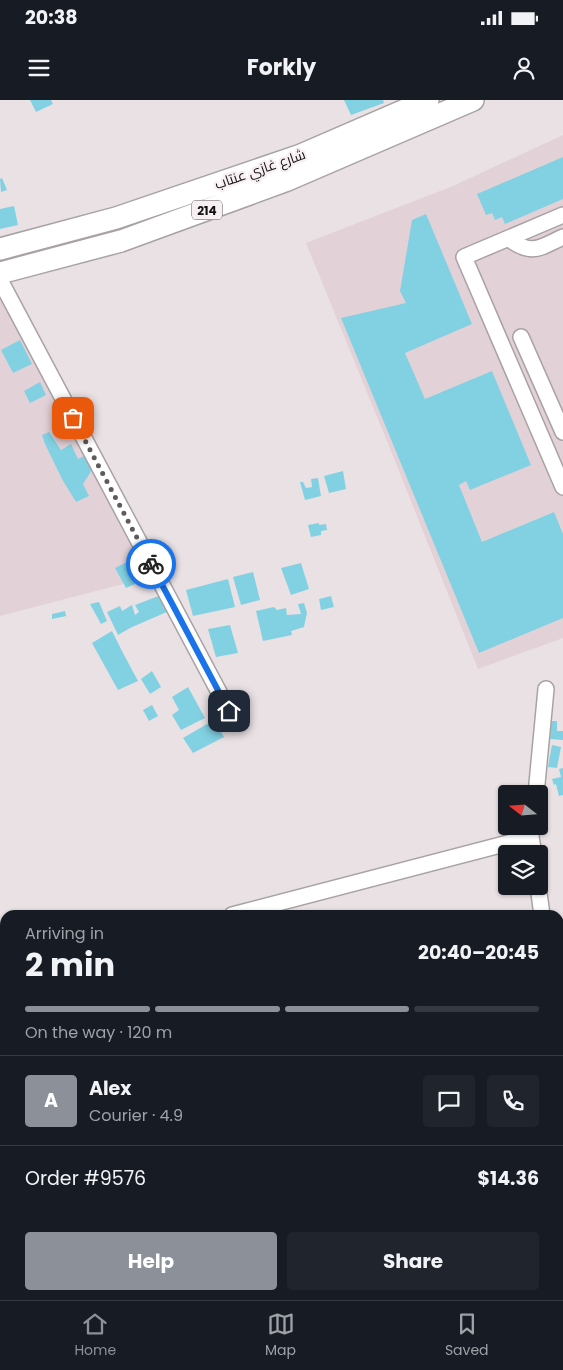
<!DOCTYPE html>
<html lang="en">
<head>
<meta charset="utf-8">
<style>
  body { margin:0; font-family:Poppins,Cairo,sans-serif; background:#20242c; color:#f1f3f6; height:100vh; display:flex; flex-direction:column; font-size:19px; white-space:nowrap }
  * { box-sizing:border-box; margin:0 }
  p { font-size:16px; color:#9ea1a6 }
  .icon { flex:none; width:28px; height:28px; fill:none; stroke:currentColor; stroke-width:2; stroke-linecap:round; stroke-linejoin:round }
  .map { position:relative; flex:1; overflow:hidden }
  .drawer { position:absolute; left:0px; top:810px; width:564px; height:390px; display:flex; flex-direction:column; background:#171b24; border-radius:15px 15px 0 0; box-shadow:0 1px 4px #0004 }
  .drawer>* { flex:none }
  .needle { width:32px; rotate:287deg }
  .buttons { position:absolute; left:498px; top:685px; display:grid; gap:10px }
  .buttons a { display:grid; place-items:center; width:50px; height:50px; border-radius:5px; background:#171b24; box-shadow:0 1px 4px #0004; font-size:25px }
  .pin { position:absolute; display:grid; place-items:center; width:42px; height:42px; color:#fff; margin:-21px; border-radius:10px; box-shadow:0 2px 8px #0006 }
  .courier { position:absolute; display:grid; place-items:center; width:50px; height:50px; margin:-25px; border:4px solid #1a73e8; border-radius:50%; background:#fff; color:#222; box-shadow:0 1px 6px #0007 }
  .summary em { font-style:normal; font-weight:700 }
  .summary div { display:flex; flex-direction:column-reverse }
  .summary { display:flex; align-items:center; justify-content:space-between; height:85px; padding:0 25px }
  h1 { font-size:32px; font-weight:700; line-height:38px }
  .bar { display:grid; grid-template-columns:repeat(4,1fr); gap:8px 5px; align-content:center; height:60px; padding:0 25px }
  .bar i { height:6px; border-radius:4px; background:#363941 }
  .bar .active { background:#8c9099 }
  .bar p { grid-column:span 4 }
  .line { display:flex; align-items:center; gap:12px; padding:0 25px; border-top:1px solid #363941 }
  .line div { flex:1 }
  .round { display:grid; place-items:center; flex:none; width:52px; height:52px; border-radius:5px; background:#20242c }
  .action { display:flex; gap:10px; margin-top:auto; padding:10px 25px }
  .action a { flex:1; height:58px; border-radius:5px; background:#8c9099; color:#fff; font-size:20px; font-weight:700; line-height:58px; text-align:center }
  .action a+a { background:#20242c; color:#f1f3f6 }
  .status { display:flex; justify-content:space-between; align-items:center; height:35px; padding:0 25px; background:#171b24; direction:ltr }
  .status svg { height:14px; fill:currentColor }
  header { display:flex; justify-content:space-between; align-items:center; height:65px; padding:0 25px; background:#171b24; font-size:22px; font-weight:700 }
  .dock { display:flex; justify-content:space-around; align-items:center; height:70px; border-top:1px solid #363941; background:#171b24; font-size:14px; color:#9ea1a6 }
  .dock a { display:grid; justify-items:center; gap:2px }
  .dock .active { color:#8c9099 }
  .map>svg:first-child { display:block }
  .built { fill:#e2d2d8 }
  .building { fill:#82d1e3 }
  .lines { fill:none; stroke-linecap:round; stroke-linejoin:round }
  .minor-casing { stroke:#a9a2a4; stroke-width:18 }
  .highway-casing { stroke:#a9a2a4; stroke-width:24 }
  .path { stroke:#827c7e; stroke-width:2; stroke-dasharray:4 2.5; stroke-linecap:butt }
  .minor { stroke:#fff; stroke-width:15 }
  .highway { stroke:#fff; stroke-width:21 }
  .done { stroke:#5f5a5c; stroke-width:5; stroke-dasharray:0 9 }
  .route { stroke:#1a73e8; stroke-width:6 }
  .labels { text-anchor:middle; dominant-baseline:central; stroke-width:4.5; stroke-linejoin:round; paint-order:stroke }
  .shield { fill:#f7eff1; stroke:#585455; stroke-width:1 }
  .shield-label { font-size:12px; font-weight:bold; fill:#141112 }
  .street-label { font-size:14px; fill:#141112; stroke:#f7eff1 }
</style>
</head>
<body>
<div class="status"><b>20:38</b><svg viewBox="0 0 49 12"><path d="M0 12V9h3v3zM5 12V6h3v6zM10 12V3h3v9zM15 12V0h3v12zM26 1h20v11H26zM47 4h2v5h-2z"/></svg></div>
<header><svg class="icon" aria-label="menu" viewBox="0 0 24 24"><path d="M4 6h16M4 12h16M4 18h16"/></svg>Forkly<svg class="icon" aria-label="person" viewBox="0 0 24 24"><circle cx="12" cy="8" r="4"/><path d="M4 21q1-7 8-7t8 7"/></svg></header>
<div class="map">
<svg width="563" height="1200" viewBox="0 0 563 1200">
  <rect width="100%" height="100%" fill="#eae1e4"/>
  <!-- built -->
  <path class="built" d="M563,35V538L478,569L393,356L306,143L453,86Z
    M0,194L150,477L0,516Z"/>
  <!-- building -->
  <path class="building" d="M30,0H51L53,4L36,12Z
    M344,0H383L384,3L351,15Z
    M563,57V99L505,124L502,117L495,120L492,113L486,115L477,94Z
    M2,78L7,90L1,92L0,79Z
    M14,106L18,125L0,129V109Z
    M426,114L472,224L405,253L425,299L492,271L531,365L470,390L466,381L459,385L482,442L554,412L563,434V518L479,553L341,218L406,203L400,191L412,120Z
    M20,240L32,264L13,273L1,250Z
    M40,282L46,295L30,303L24,291Z
    M49,332L61,350L71,344L78,359L84,356L92,370L83,384L89,396L76,402L62,379L45,344L42,335Z
    M343,371L346,389L329,393L324,376Z
    M318,378L321,396L305,400L300,382H303L306,388L312,387L311,379Z
    M319,423V425L326,424L327,430L321,431V435L311,437L308,425Z
    M133,459L144,480L126,488L115,468Z
    M301,463L309,489L291,495L281,468Z
    M253,472L260,500L241,505L233,477Z
    M228,479L235,507L193,516L186,490Z
    M161,495L169,511L130,528L118,535L107,512L120,506L122,511L132,505L135,515L139,512L135,505Z
    M331,496L334,507L321,510L319,499Z
    M99,502L107,521L101,524L90,504Z
    M304,503L307,513L304,527L291,531L292,535L263,541L256,511L274,507L277,510L286,508L287,515L301,514L298,504Z
    M65,511L66,516L52,519V514Z
    M230,525L238,553L216,557L208,529Z
    M112,531L123,553L138,581L118,590L92,543Z
    M152,571L161,587L150,594L141,579Z
    M188,587L205,618L181,630L172,615L179,610L172,597Z
    M152,605L158,616L149,621L143,610Z
    M214,620L224,637L193,653L183,638Z
    M551,621H557V631H563V640L550,639Z
    M552,645L561,647L557,668L548,667Z
    M563,668V695L559,696L556,684L554,685L552,679L561,677L559,669Z"/>
  <g class="lines">
    <defs>
      <path id="minor" d="M563,115L464,157L563,387
        M509,139C533,156 539,148 563,137
        M0,180L229,611
        M521,237L563,332
        M536,694L546,589
        M532,726L531,737L534,754
        M538,786L542,815
        M232,815L531,737
        M559,834H563
        M0,875L5,874
        M559,1021L563,1022
        M493,1200L494,1195"/>
      <path id="highway" d="M0,149L116,118L301,55L428,0
        M0,173L121,141L285,81L473,0"/>
    </defs>
    <!-- minor casing -->
    <use href="#minor" class="minor-casing"/>
    <!-- highway casing -->
    <use href="#highway" class="highway-casing"/>
    <!-- path -->
    <path class="path" d="M191,1195L196,1200
      M440,1195L444,1200"/>
    <!-- minor -->
    <use href="#minor" class="minor"/>
    <!-- highway -->
    <use href="#highway" class="highway"/>
  </g>
  <g class="lines">
    <!-- done -->
    <path class="done" d="M73,318L151,464"/>
    <!-- route -->
    <path class="route" d="M151,464L229,611"/>
  </g>
  <g class="labels">
    <!-- shield labels -->
    <rect class="shield" x="192" y="100.5" width="30" height="19" rx="4"/>
    <g class="shield-label">
      <text x="207" y="110">214</text>
    </g>
    <!-- street labels -->
    <g class="street-label">
      <text transform="translate(260 69) rotate(-19)">شارع غازي عنتاب</text>
    </g>
  </g>
</svg>
<div class="buttons">
<a><svg class="needle" viewBox="-14 -14 28 28"><path d="M0-13l5 13h-10z" fill="#e53935"/><path d="M0 13l5-13h-10z" fill="#9ea1a6"/></svg></a>
<a><svg class="icon" aria-label="layers" viewBox="0 0 24 24"><path d="M12 4l9 5-9 5-9-5zM3 14l9 5 9-5"/></svg></a>
</div>
<div class="pin" style="left:73px;top:318px;background:#ea580c"><svg class="icon" aria-label="bag" viewBox="0 0 24 24"><path d="M5 8h14l-1 12H6zM9 8a3 3 0 0 1 6 0"/></svg></div>
<div class="pin" style="left:229px;top:611px;background:#1f2937"><svg class="icon" aria-label="home" viewBox="0 0 24 24"><path d="M3 11l9-7 9 7M6 9v11h12V9"/></svg></div>
<div class="courier" style="left:151px;top:464px"><svg class="icon" aria-label="bike" viewBox="0 0 24 24"><circle cx="6" cy="16" r="4"/><circle cx="18" cy="16" r="4"/><path d="M6 16l4-8h5l3 8M10 8l3 8H6M13 5h3"/></svg></div>
<section class="drawer">
<div class="summary"><div><h1>2 min</h1><p>Arriving in</p></div><em>20:40–20:45</em></div>
<div class="bar"><i class="active"></i><i class="active"></i><i class="active"></i><i></i><p>On the way · 120 m</p></div>
<div class="line" style="height:90px"><b class="round" style="background:#8c9099;color:#fff">A</b><div><b>Alex</b><p>Courier · 4.9</p></div><a class="round"><svg class="icon" aria-label="chat" viewBox="0 0 24 24"><path d="M4 5h16v11H9l-5 4z"/></svg></a><a class="round"><svg class="icon" aria-label="phone" viewBox="0 0 24 24"><path d="M5 4h4l2 5-3 2q2 4 5 5l2-3 5 2v4C11 20 4 13 5 4z"/></svg></a></div>
<div class="line" style="height:65px"><div>Order #9576</div><b>$14.36</b></div>
<div class="action"><a>Help</a><a>Share</a></div>
</section>
</div>
<nav class="dock">
<a class="active"><svg class="icon" aria-label="home" viewBox="0 0 24 24"><path d="M3 11l9-7 9 7M6 9v11h12V9"/></svg>Home</a>
<a><svg class="icon" aria-label="map" viewBox="0 0 24 24"><path d="M3 6l6-2 6 2 6-2v14l-6 2-6-2-6 2zM9 4v14M15 6v14"/></svg>Map</a>
<a><svg class="icon" aria-label="saved" viewBox="0 0 24 24"><path d="M7 4h10v16l-5-4-5 4z"/></svg>Saved</a>
</nav>
</body>
</html>
